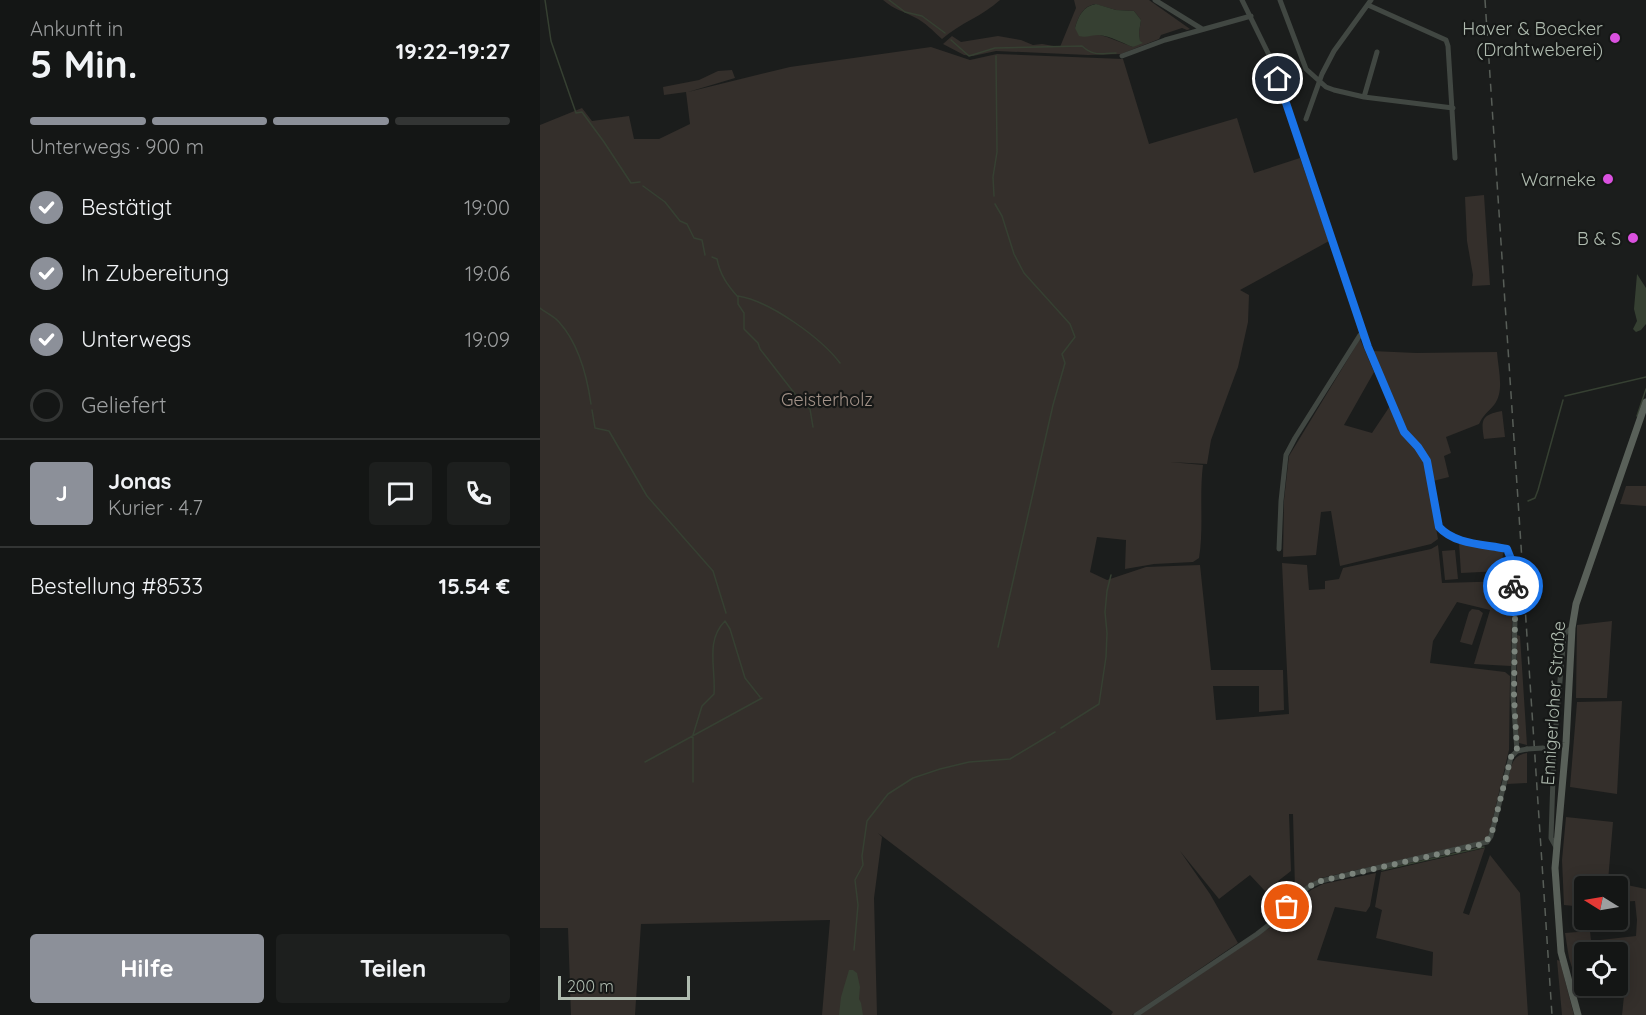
<!DOCTYPE html>
<html lang="de">
<head>
<meta charset="utf-8">
<style>
  body { margin:0; font-family:Quicksand,sans-serif; background:#1d1f1e; color:#f1f3f6; height:100vh; display:flex; flex-direction:column; font-size:22px; white-space:nowrap }
  * { box-sizing:border-box; margin:0 }
  p { font-size:20px; color:#9d9fa0 }
  .icon { flex:none; width:33px; height:33px; fill:none; stroke:currentColor; stroke-width:2; stroke-linecap:round; stroke-linejoin:round }
  .map { position:relative; flex:1; overflow:hidden }
  .side { display:flex; flex-direction:column; background:#141615; width:540px }
  .side>* { flex:none }
  .needle { width:39px; rotate:281deg }
  .buttons { position:absolute; left:1034px; top:876px; display:grid; gap:12px }
  .buttons a { display:grid; place-items:center; width:54px; height:54px; border-radius:6px; background:#141615; box-shadow:0 3px 15px #0003,0 0 0 2px #333534; font-size:30px }
  .scale { position:absolute; left:18px; bottom:15px; width:132px; box-sizing:border-box; padding-left:6px; border:3px solid #afbbaf; border-top:0; font-size:16px; line-height:21px; white-space:nowrap; color:#afbbaf; -webkit-text-stroke:4px #161817; paint-order:stroke }
  .pin { position:absolute; display:grid; place-items:center; width:51px; height:51px; color:#fff; margin:-26px; border:3px solid #fff; border-radius:50%; box-shadow:0 2px 6px #0007 }
  .courier { position:absolute; display:grid; place-items:center; width:60px; height:60px; margin:-30px; border:4px solid #1a73e8; border-radius:50%; background:#fff; color:#222; box-shadow:0 2px 8px #0007 }
  .headline em { font-style:normal; font-weight:700 }
  .headline div { display:flex; flex-direction:column-reverse }
  .headline { display:flex; align-items:center; justify-content:space-between; height:102px; padding:0 30px }
  h1 { font-size:39px; font-weight:700; line-height:45px }
  .bar { display:grid; grid-template-columns:repeat(4,1fr); gap:9px 6px; align-content:center; height:72px; padding:0 30px }
  .bar i { height:8px; border-radius:4px; background:#333534 }
  .bar .active { background:#8c9099 }
  .bar p { grid-column:span 4 }
  .line { display:flex; align-items:center; gap:15px; padding:0 30px; border-top:2px solid #333534 }
  .line div { flex:1 }
  .round { display:grid; place-items:center; flex:none; width:63px; height:63px; border-radius:6px; background:#1d1f1e }
  ol { padding:0 30px; list-style:none }
  li { display:flex; align-items:center; gap:18px; height:66px }
  li p { margin-inline-start:auto }
  li .icon { padding:6px; border-radius:50%; background:#8c9099; color:#fff; stroke-width:4 }
  li:last-child { color:#9d9fa0 }
  li i { width:33px; height:33px; border:3px solid #333534; border-radius:50% }
  .primary-button { display:flex; gap:12px; margin-top:auto; padding:12px 30px }
  .primary-button a { flex:1; height:69px; border-radius:6px; background:#8c9099; color:#fff; font-size:24px; font-weight:700; line-height:69px; text-align:center }
  .primary-button a+a { background:#1d1f1e; color:#f1f3f6 }
  main { display:flex; flex:1; min-height:0 }
  .map>svg:first-child { display:block }
  .green { fill:#342f2b; fill-rule:evenodd }
  .water { fill:#364032 }
  .lines { fill:none; stroke-linecap:round; stroke-linejoin:round }
  .stream { stroke:#364032; stroke-width:1.5 }
  .minor { stroke:#414742; stroke-width:5 }
  .major { stroke:#596059; stroke-width:7 }
  .rail { stroke:#585e58; stroke-width:1.5; stroke-dasharray:8 6; stroke-linecap:butt }
  .minor-bridge { stroke:#414742; stroke-width:5 }
  .done { stroke:#7b847c; stroke-width:6; stroke-dasharray:0 10.8 }
  .route { stroke:#1a73e8; stroke-width:8 }
  .poi-dot { fill:#da51df; stroke:#161817; stroke-width:2 }
  .labels { text-anchor:middle; dominant-baseline:central; stroke-width:4.5; stroke-linejoin:round; paint-order:stroke }
  .poi-label { font-size:18px; fill:#afbbaf; stroke:#161817; text-anchor:end }
  .park-label { font-size:18px; fill:#a39288; stroke:#161817 }
  .street-label { font-size:18px; fill:#afbbaf; stroke:#161817 }
</style>
</head>
<body>
<main>
<section class="side">
<div class="headline"><div><h1>5 Min.</h1><p>Ankunft in</p></div><em>19:22–19:27</em></div>
<div class="bar"><i class="active"></i><i class="active"></i><i class="active"></i><i></i><p>Unterwegs · 900 m</p></div>
<ol>
<li><svg class="icon" aria-label="check" viewBox="0 0 24 24"><path d="M5 12l5 5 9-10"/></svg>Bestätigt<p>19:00</p></li>
<li><svg class="icon" aria-label="check" viewBox="0 0 24 24"><path d="M5 12l5 5 9-10"/></svg>In Zubereitung<p>19:06</p></li>
<li><svg class="icon" aria-label="check" viewBox="0 0 24 24"><path d="M5 12l5 5 9-10"/></svg>Unterwegs<p>19:09</p></li>
<li><i></i>Geliefert</li>
</ol>
<div class="line" style="height:108px"><b class="round" style="background:#8c9099;color:#fff">J</b><div><b>Jonas</b><p>Kurier · 4.7</p></div><a class="round"><svg class="icon" aria-label="chat" viewBox="0 0 24 24"><path d="M4 5h16v11H9l-5 4z"/></svg></a><a class="round"><svg class="icon" aria-label="phone" viewBox="0 0 24 24"><path d="M5 4h4l2 5-3 2q2 4 5 5l2-3 5 2v4C11 20 4 13 5 4z"/></svg></a></div>
<div class="line" style="height:78px"><div>Bestellung #8533</div><b>15.54 €</b></div>
<div class="primary-button"><a>Hilfe</a><a>Teilen</a></div>
</section>
<div class="map">
<svg width="1106" height="1015" viewBox="0 0 1106 1015">
  <rect width="100%" height="100%" fill="#1b1d1c"/>
  <!-- green -->
  <path class="green" d="M343,0H460C443,16 420,23 402,39C393,31 385,22 374,17C361,10 355,10 343,0Z
    M534,0H609L650,29L647,30L642,28L621,35L619,39L581,54L548,55L456,51L433,56L424,55L403,44L412,36L421,42L458,36L481,40L493,45L502,44L520,47L536,8ZM555,4L576,10L594,11L601,20L599,32L600,41L593,47L567,37L535,28C538,17 543,6 555,4Z
    M391,47L430,60L457,54L583,59L609,144L697,118L714,173L760,158L789,241L700,290L709,295L708,322L698,367L671,440L667,464L630,462L663,465C659,496 664,528 659,558L653,562L614,564L585,569L586,540L557,537L550,572L567,580L606,567L660,565L671,670H743L744,710L719,712V686H673L676,720L749,714L742,563L767,565L769,590L785,589V581L799,579L803,568L891,549L898,545L902,583L970,581L972,621L971,666L934,664L950,610L917,602L893,641L890,663L965,672L970,676L969,750L949,835L945,841L781,878L757,892L755,889L753,814H749L751,871L725,891L710,875L679,899L640,851L670,894L698,943L592,1015H571L573,1012L338,833L342,837L334,898L337,1015H282L290,920L101,924L95,1015H31L28,928H0V125L42,108L52,121L89,116L94,139H119L150,124L146,92L124,95L123,87L159,80L178,71L192,70L195,78L148,92L250,67Z
    M944,195L950,285L932,286L933,275L927,241L925,197Z
    M820,339L834,372L804,425L832,433L850,406L862,433L877,449L884,462L898,539L891,544L800,566L791,511L781,512L776,555L743,557L744,500L749,456Z
    M832,351L876,353L957,352C958,369 965,391 954,405C948,412 943,415 939,424L906,437L911,453L904,456L909,477L893,481L889,459L866,430Z
    M962,411L965,437L944,439C941,420 941,415 962,411Z
    M1086,486H1106V506L1080,504Z
    M919,543L963,552L962,571L921,573Z
    M915,550L918,579L905,580L902,551Z
    M932,609L939,610L943,613L932,645L920,642L929,612Z
    M1072,621L1067,698H1036L1037,625Z
    M977,635L980,636L987,745L979,743L977,732Z
    M1082,701L1077,794L1030,787L1037,702Z
    M987,753V783L967,784C971,770 970,755 987,753Z
    M1026,817L1073,822L1068,881L1106,889V1015H1082L1084,996L1067,992L1068,986H1064H1077V952H1044V982L1036,980L1029,958L1025,933L1050,931L1051,941L1096,936L1097,920L1095,901L1077,902V886H1044V907L1024,905L1022,860Z
    M945,848L923,913L929,915L950,855L980,893L988,1015H600L732,926L771,890L783,884L836,873L830,906L826,912L795,907L777,960L892,976L893,952L836,938L842,910L835,907L841,872Z
    M1017,960L1020,961L1034,1015H1022Z"/>
  <!-- water -->
  <path class="water" d="M556,4L576,10L594,11L601,20L599,32L600,41L603,43L593,47C582,43 571,36 559,35C552,35 546,38 539,36L535,28C538,17 543,6 556,4Z
    M1097,274L1106,288V324L1101,330L1096,332L1093,329L1097,321L1094,309Z
    M309,970H313L317,973L320,987L319,999L321,1003L323,1015H299L301,997Z"/>
  <g class="lines">
    <!-- stream -->
    <path class="stream" d="M5,0L11,41L36,113L42,112L64,142L91,183L100,182
      M349,0L365,12L382,16L405,33
      M411,40L429,56L455,48L542,46C554,57 561,53 576,53
      M103,186L125,202L140,221L147,224L154,238L162,240L165,255
      M454,196L453,177L457,152L456,56
      M455,204L462,216L474,254L484,273L530,324L535,337L522,354L525,363L513,405L458,647
      M172,257L177,259C180,275 188,286 198,297V304L204,313V329L218,343L220,349L255,394L270,409L273,427
      M198,296C230,301 281,338 300,363
      M0,308C6,313 14,316 19,322C39,344 47,376 51,404
      M1025,396L1106,377
      M52,410L55,428L69,431L107,496L173,571L186,613
      M1097,416L1106,389
      M988,501L995,498L998,490L1023,400
      M521,728L559,704L566,657L567,633L565,612L567,591L571,575
      M105,762L222,698
      M153,782V735L162,706L174,694C176,668 165,641 185,621L190,629L205,678L220,697
      M842,870L944,847
      M314,950L318,905L315,880L323,865L322,856L327,821L348,794L373,778L400,769L429,762L470,759L515,732"/>
    <!-- minor -->
    <path class="minor" d="M615,0L662,29
      M702,0L730,57L760,142L828,347L864,431L887,461L899,527C914,545 945,544 967,549L971,559L975,619L973,696L977,751
      M740,0L766,69L786,87L794,90L824,97L913,108
      M828,5L906,40L908,46L915,158
      M582,56L625,40L711,16
      M824,97L837,52
      M766,119L782,74L794,51L831,0
      M739,549L741,501L746,455L755,438L820,335L823,334
      M1016,847L1011,838L1014,747L1024,636L1026,632L1032,628
      M596,1015L717,934L730,924L756,897L770,886L781,881L947,842L951,836L971,757L977,751L987,749"/>
    <!-- major -->
    <path class="major" d="M1038,1015L1021,952L1015,868L1026,743L1032,628L1036,604L1106,402"/>
    <!-- rail -->
    <path class="rail" d="M945,0L1012,1015"/>
    <!-- minor-bridge -->
    <path class="minor-bridge" d="M987,749L1003,748"/>
  </g>
  <g class="lines">
    <!-- done -->
    <path class="done" d="M747,907L770,886L781,881L943,844L951,836L971,757L977,751L974,696L975,619L973,586"/>
    <!-- route -->
    <path class="route" d="M738,79L828,347L864,432L878,447L887,461L899,527C915,545 945,544 967,549L971,559L973,586"/>
  </g>
  <!-- markers -->
  <g class="poi-dot">
    <circle cx="1075" cy="38" r="6"/>
    <circle cx="1068" cy="179" r="6"/>
    <circle cx="1093" cy="238" r="6"/>
  </g>
  <g class="labels">
    <!-- poi labels -->
    <g class="poi-label">
      <text x="1063" y="28">Haver &amp; Boecker<tspan x="1063" dy="21">(Drahtweberei)</tspan></text>
      <text x="1056" y="179">Warneke</text>
      <text x="1081" y="238">B &amp; S</text>
    </g>
    <!-- park labels -->
    <g class="park-label">
      <text x="287" y="399">Geisterholz</text>
    </g>
    <!-- street labels -->
    <g class="street-label">
      <text transform="translate(1013 703) rotate(-86)">Ennigerloher Straße</text>
    </g>
  </g>
</svg>
<div class="buttons">
<a><svg class="needle" viewBox="-14 -14 28 28"><path d="M0-13l5 13h-10z" fill="#e53935"/><path d="M0 13l5-13h-10z" fill="#9d9fa0"/></svg></a>
<a><svg class="icon" aria-label="locate" viewBox="0 0 24 24"><circle cx="12" cy="12" r="6"/><path d="M12 2v4M12 18v4M2 12h4M18 12h4"/></svg></a>
</div>
<div class="scale">200 m</div>
<div class="pin" style="left:747px;top:907px;background:#ea580c"><svg class="icon" aria-label="bag" viewBox="0 0 24 24"><path d="M5 8h14l-1 12H6zM9 8a3 3 0 0 1 6 0"/></svg></div>
<div class="pin" style="left:738px;top:79px;background:#1f2937"><svg class="icon" aria-label="home" viewBox="0 0 24 24"><path d="M3 11l9-7 9 7M6 9v11h12V9"/></svg></div>
<div class="courier" style="left:973px;top:586px"><svg class="icon" aria-label="bike" viewBox="0 0 24 24"><circle cx="6" cy="16" r="4"/><circle cx="18" cy="16" r="4"/><path d="M6 16l4-8h5l3 8M10 8l3 8H6M13 5h3"/></svg></div>
</div>
</main>
</body>
</html>
